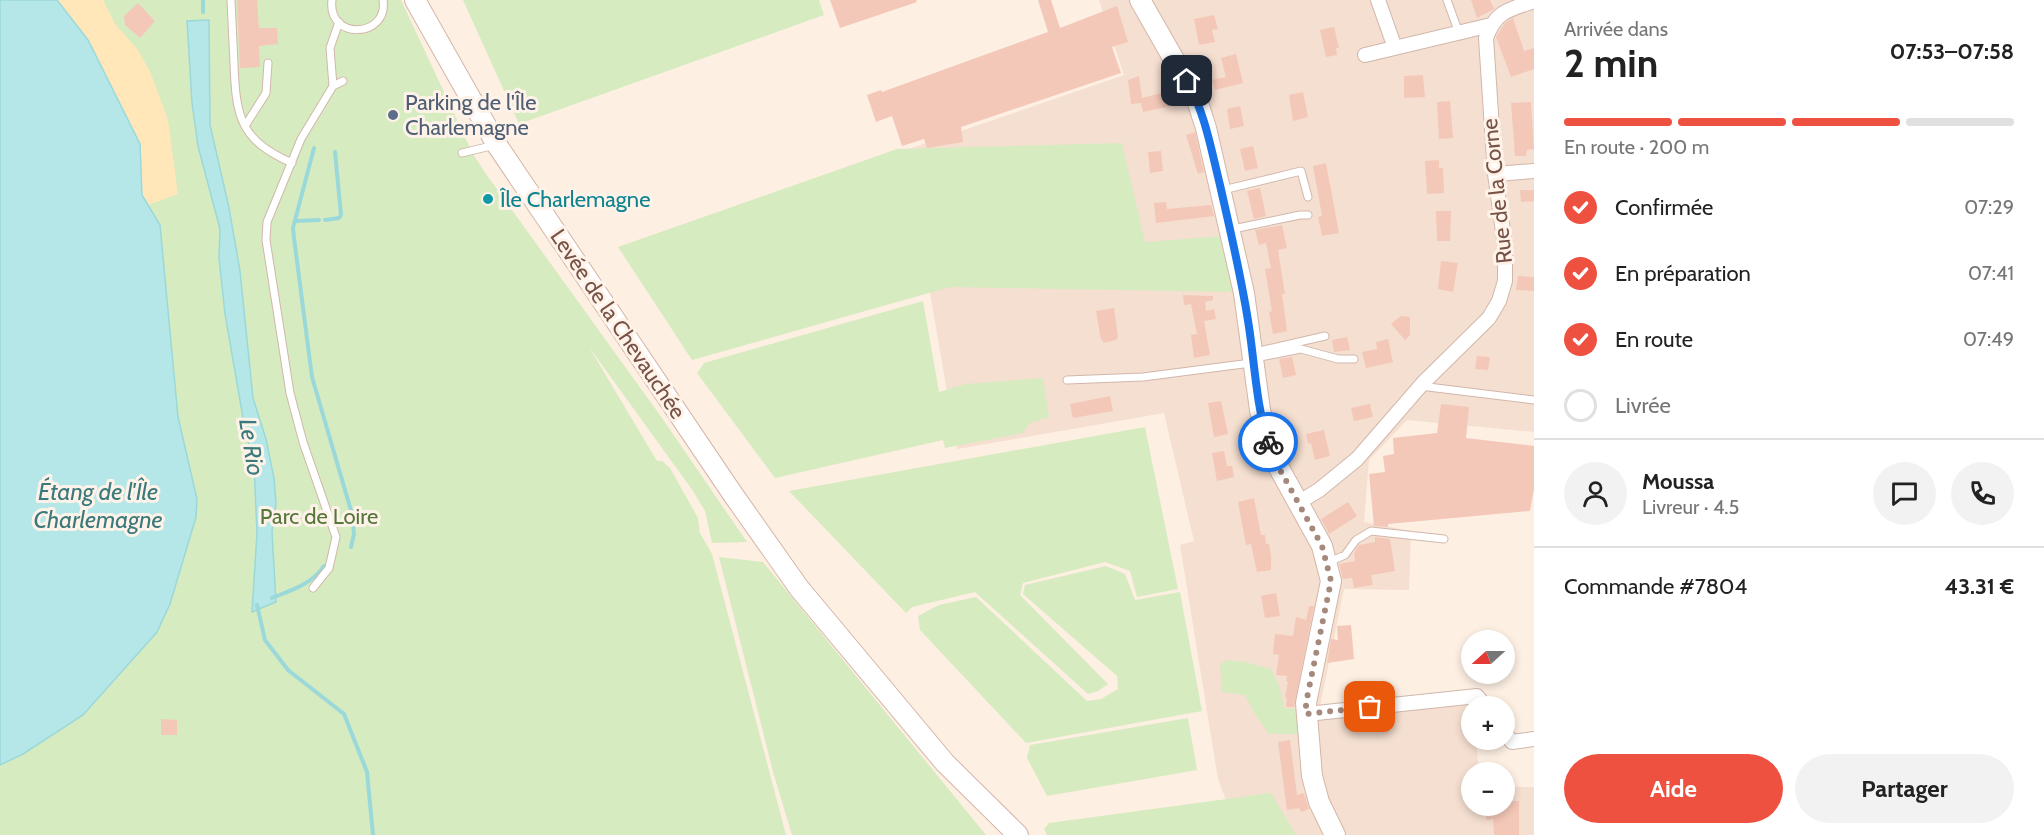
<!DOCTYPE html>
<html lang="fr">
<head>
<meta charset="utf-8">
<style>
  body { margin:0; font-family:Cabin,sans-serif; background:#f2f2f2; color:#222; height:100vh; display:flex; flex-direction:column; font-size:22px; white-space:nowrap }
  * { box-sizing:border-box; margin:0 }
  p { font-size:20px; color:#767676 }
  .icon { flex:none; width:33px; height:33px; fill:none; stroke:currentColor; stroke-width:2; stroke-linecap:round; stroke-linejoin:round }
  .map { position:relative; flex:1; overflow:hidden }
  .drawer { display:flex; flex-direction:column; background:#fff; width:510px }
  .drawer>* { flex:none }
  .needle { width:39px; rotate:249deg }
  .tools { position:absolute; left:1461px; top:630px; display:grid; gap:12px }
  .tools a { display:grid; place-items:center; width:54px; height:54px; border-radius:50%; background:#fff; box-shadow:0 3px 9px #0003; font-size:30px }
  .pin { position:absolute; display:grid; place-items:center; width:51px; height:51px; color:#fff; margin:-26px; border-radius:12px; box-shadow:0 3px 9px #0006 }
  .courier { position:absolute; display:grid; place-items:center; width:60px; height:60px; margin:-30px; border:4px solid #1a73e8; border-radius:50%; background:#fff; color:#222; box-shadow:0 2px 8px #0007 }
  .overview em { font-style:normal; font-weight:700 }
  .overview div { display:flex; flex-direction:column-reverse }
  .overview { display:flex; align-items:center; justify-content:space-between; height:102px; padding:0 30px }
  h1 { font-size:39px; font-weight:700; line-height:45px }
  .bar { display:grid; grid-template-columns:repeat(4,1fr); gap:9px 6px; align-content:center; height:72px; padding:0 30px }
  .bar i { height:8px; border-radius:4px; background:#e0e0e0 }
  .bar .selected { background:#ee5140 }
  .bar p { grid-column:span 4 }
  .line { display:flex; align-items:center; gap:15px; padding:0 30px; border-top:2px solid #e0e0e0 }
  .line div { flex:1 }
  .round { display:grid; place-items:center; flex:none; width:63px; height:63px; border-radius:32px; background:#f2f2f2 }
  ol { padding:0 30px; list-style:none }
  li { display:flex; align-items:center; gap:18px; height:66px }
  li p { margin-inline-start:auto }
  li .icon { padding:6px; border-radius:50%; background:#ee5140; color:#fff; stroke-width:4 }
  li:last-child { color:#767676 }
  li i { width:33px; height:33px; border:3px solid #e0e0e0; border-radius:50% }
  .action { display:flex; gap:12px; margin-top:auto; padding:12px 30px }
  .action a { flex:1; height:69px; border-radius:36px; background:#ee5140; color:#fff; font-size:24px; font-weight:700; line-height:69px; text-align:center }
  .action a+a { background:#f2f2f2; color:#222 }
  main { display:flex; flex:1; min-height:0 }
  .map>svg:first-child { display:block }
  .residential { fill:#f5dfd0 }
  .green { fill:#d7ebc0 }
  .sand { fill:#ffe7ba }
  .water { fill:#b5e7e8; stroke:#9bd8da; stroke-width:1.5 }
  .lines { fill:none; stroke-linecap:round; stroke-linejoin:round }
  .stream { stroke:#9bd8da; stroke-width:4 }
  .building { fill:#f4c8b8 }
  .lane-casing { stroke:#d1b7ab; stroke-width:9 }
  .street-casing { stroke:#d1b7ab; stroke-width:16 }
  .secondary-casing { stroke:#d4b6a8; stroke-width:22 }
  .lane { stroke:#fff; stroke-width:7 }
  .street { stroke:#fff; stroke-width:14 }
  .secondary { stroke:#fff; stroke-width:20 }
  .done { stroke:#a5897d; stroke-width:6; stroke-dasharray:0 10.8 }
  .route { stroke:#1a73e8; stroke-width:8 }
  .service-dot { fill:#5c6f8a; stroke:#fff3e9; stroke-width:2 }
  .culture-dot { fill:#0f9aa8; stroke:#fff3e9; stroke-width:2 }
  .labels { text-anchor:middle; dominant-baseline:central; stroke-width:6; stroke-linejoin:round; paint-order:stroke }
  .service-label { font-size:22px; fill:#4e5e75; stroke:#fff3e9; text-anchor:start }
  .street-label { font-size:22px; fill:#765247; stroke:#fff3e9 }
  .culture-label { font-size:22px; fill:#0d838f; stroke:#fff3e9; text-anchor:start }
  .park-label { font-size:22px; fill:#55773c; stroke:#fff3e9 }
  .water-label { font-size:24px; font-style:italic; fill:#3a7a7c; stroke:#fff3e9 }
</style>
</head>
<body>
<main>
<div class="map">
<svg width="1534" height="835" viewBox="0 0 1534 835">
  <rect width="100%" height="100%" fill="#fdefe2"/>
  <!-- residential -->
  <path class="residential" d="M1099,0H1534V432L1407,420L1369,460L1364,522L1411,531L1409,590L1344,589L1318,716L1472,699V740H1476L1479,772H1472V806H1504L1505,787H1534V835H1239L1218,779L1180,545L1194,541L1164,413L957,449L930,293H895L903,151L1124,75Z"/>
  <!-- green -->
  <path class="green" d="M0,0H401L473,154L486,174L662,418L747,542L712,543L705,511L693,491L589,347L657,461H662L670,468L698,518L700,533L712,554L786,835H0Z
    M463,0H819L824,15L519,124Z
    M1122,143L1145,242L1223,236L1237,292L950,287L692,360L618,247L897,149Z
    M923,301L939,392L966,384L1043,378L1049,417L1030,423L1023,433L945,448L943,440L775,478L697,373L704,363Z
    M1145,427L1178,589L1137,597L1130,571L1105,562L1023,583L1020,595L1108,684L1098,691L1088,694L975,592L912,607L906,613L789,491Z
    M719,557L763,562L986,835H792L773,772Z
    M1106,566L1125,574L1135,600L1180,592L1202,711L1026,743L920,630L918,616L939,605L976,597L1087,701L1101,699L1118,689L1117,676L1023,594L1025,585Z
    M1227,660L1245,662L1271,669L1280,688L1284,708L1296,709L1298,734H1269L1254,713L1245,695L1222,692L1220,664Z
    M1188,718L1197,770L1047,796L1027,758L1030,745Z
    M1271,793L1296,835H1047L1044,829L1049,823Z"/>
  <!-- sand -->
  <path class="sand" d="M57,0H103L115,24L138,50L151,74L168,120L178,194L148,205L142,195L140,144L88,40Z"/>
  <!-- water -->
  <path class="water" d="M0,0H57L88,40L140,144L142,195L160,225L178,417L197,499L196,517L170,604L157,632L83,715L23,754L0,765Z
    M209,20L210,125L229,208L240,271L253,398L266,439L274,478L276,503L272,532L276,602L252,612L257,533L254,464L245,429L225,314L219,258L220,229L198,146L192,103L187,21Z"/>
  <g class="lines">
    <!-- stream -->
    <path class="stream" d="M203,12V0
      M314,148L293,228L294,238L312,377L352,514L354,534L351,547
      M325,220L339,218L341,215L335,152
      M295,221L319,220
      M272,598C292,590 312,584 324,566
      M257,605L265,640L288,670L344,714L367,772L373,835"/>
  </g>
  <!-- building -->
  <path class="building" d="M237,0H257L259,28H277L278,44L259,46L260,67L240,68Z
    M830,0H916L917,2L840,28Z
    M1038,0H1051L1060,28L1117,6L1128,42L1112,47L1121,73L961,127L963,142L927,148L924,139L902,146L892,116L876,122L867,95L881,90L882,92L1048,32Z
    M1471,0H1490L1494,9L1477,18Z
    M138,3L155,21L140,38L125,25L124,16Z
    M1214,15L1218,29L1212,30L1215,42L1199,45L1194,19Z
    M1513,18L1524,51L1534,48V69L1511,77L1496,37L1505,23Z
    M1334,27L1339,48H1336L1337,55L1326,57L1320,30Z
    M1236,54L1243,83L1215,90L1212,80L1226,77L1221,58Z
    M1423,75L1425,97L1404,98V76Z
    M1139,76L1142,98L1170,91L1169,87L1175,85L1185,103L1143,112L1141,103L1131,104L1128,80Z
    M1303,92L1308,117L1293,121L1289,95Z
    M1450,101L1453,138L1439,139L1437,102Z
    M1531,102L1534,149L1527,150L1526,156H1515L1511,103Z
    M1240,106L1244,126L1230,129L1227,109Z
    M1195,132L1204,172L1198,174L1186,135Z
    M1253,146L1258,168L1245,171L1240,149Z
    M1161,151L1163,171L1150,173L1148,152Z
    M1439,160V168H1443L1444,193L1427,194L1425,161Z
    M1326,163L1339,233L1322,236L1318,217L1322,216L1313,166Z
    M1260,188L1266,216L1254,219L1247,191Z
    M1520,190H1534V201L1521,202Z
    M1166,202L1167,209L1211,205L1214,216L1156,223L1154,203Z
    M1436,211H1451L1450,241H1437Z
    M1282,225L1287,248L1278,250L1285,294H1282L1287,331L1273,334L1269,312L1272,311L1265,269L1271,268L1266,243L1259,245L1255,230Z
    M1441,261L1458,263L1453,292L1438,289Z
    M1518,276L1534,277V291L1516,290Z
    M1183,295L1213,296V300L1205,302L1206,311L1214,309L1216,319L1204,321L1210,355L1194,358L1191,335L1197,334L1191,304L1184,305Z
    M1114,308L1118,337L1116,340L1103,343V340H1101L1096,311Z
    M1401,316L1410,317V335L1405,340L1391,324Z
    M1347,337L1350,350L1334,352L1332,340Z
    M1388,339L1393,362L1366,368L1362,352L1377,349L1376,342Z
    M1477,356L1490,357L1488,370L1475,369Z
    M1292,357L1296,375L1283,378L1279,359Z
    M1110,396L1113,411L1073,418L1070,404Z
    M1221,401L1228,434L1214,437L1208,403Z
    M1370,404L1373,417L1354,421L1351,408Z
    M1441,404L1469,407L1466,438L1534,446V489L1530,511L1388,524V527L1374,526L1369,474L1385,472L1383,456L1394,454L1393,438L1437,433Z
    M1324,430L1330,456L1315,460L1311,443L1308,444L1306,434Z
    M1224,451L1227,466H1232L1234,477L1217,481L1212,453Z
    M1254,498L1261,535H1265L1266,544H1269L1271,556V570L1257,572L1251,544L1246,545L1238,502Z
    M1348,502L1357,516L1329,534L1321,519Z
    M1375,537L1390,539L1395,571L1371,575L1373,585L1354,588L1352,578L1343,579L1339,564L1355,561L1354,553L1359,545L1375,542Z
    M1276,593L1280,616L1265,618L1261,596Z
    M1309,606H1314L1294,707H1286L1287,698L1285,697L1288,682L1286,681L1287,676L1276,675L1279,655L1273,654L1275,634L1293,636L1296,617L1306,620Z
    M1351,625L1354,659L1327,663L1331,639L1338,640L1337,626Z
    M161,719L177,720V735H161Z
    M1290,740L1297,795L1304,793L1309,809L1301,812L1299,808L1287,810L1278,742Z
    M1504,801H1519V835H1494L1493,819L1486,820V806H1504Z"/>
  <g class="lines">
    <defs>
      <path id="lane" d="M231,0C232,22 233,43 234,64C236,117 240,140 292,163
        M332,0C327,41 389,38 383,0
        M1447,0L1459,33
        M333,86L330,48L339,22
        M245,126L266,93L268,63
        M462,153L495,145
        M1223,190L1301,171L1308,197
        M1233,229L1300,215H1308
        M1255,352L1325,336
        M1255,358L1301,349L1338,359H1354
        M1067,380L1143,377L1251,363
        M1420,386L1534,400
        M1329,562L1345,555L1356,540L1371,531L1444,539
        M313,588L329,568L336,537L303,442L290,393L266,240L267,222L301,139L333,86L343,81"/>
      <path id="street" d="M1378,0L1395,48
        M1365,55L1491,25
        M1495,174L1534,171
        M1298,503L1319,490L1357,459L1423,383L1489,318L1499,301L1505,281V246L1495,174L1486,38C1496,11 1508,10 1534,1
        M1307,714L1477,696L1485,706
        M1504,732L1512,742L1534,739"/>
      <path id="secondary" d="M415,0L497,145L732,493L799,588L945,763L1018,835
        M1140,0L1197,100L1206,128L1244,293L1260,410L1265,432L1279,468L1322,546L1331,581L1306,703L1312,776L1319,802L1335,835"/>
    </defs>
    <!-- lane casing -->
    <use href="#lane" class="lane-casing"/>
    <!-- street casing -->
    <use href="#street" class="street-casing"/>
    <!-- secondary casing -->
    <use href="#secondary" class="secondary-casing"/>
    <!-- lane -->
    <use href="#lane" class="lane"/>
    <!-- street -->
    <use href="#street" class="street"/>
    <!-- secondary -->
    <use href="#secondary" class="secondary"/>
  </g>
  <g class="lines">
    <!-- done -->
    <path class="done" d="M1268,442L1279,468L1322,546L1331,581L1306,703V714L1370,707"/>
    <!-- route -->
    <path class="route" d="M1187,81C1205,113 1211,149 1220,185C1231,234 1243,283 1250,334C1255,370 1257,407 1268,442"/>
  </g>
  <!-- markers -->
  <circle class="service-dot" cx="393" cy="115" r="6"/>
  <circle class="culture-dot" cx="488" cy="199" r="6"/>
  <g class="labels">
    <!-- service labels -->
    <g class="service-label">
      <text x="405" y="102">Parking de l'Île<tspan x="405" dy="25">Charlemagne</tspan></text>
    </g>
    <!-- street labels -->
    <g class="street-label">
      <text transform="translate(1497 191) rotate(-96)">Rue de la Corne</text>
      <text transform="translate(618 324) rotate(56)">Levée de la Chevauchée</text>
    </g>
    <!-- culture labels -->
    <g class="culture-label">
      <text x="500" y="199">Île Charlemagne</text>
    </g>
    <!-- park labels -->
    <g class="park-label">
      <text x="319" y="516">Parc de Loire</text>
    </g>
    <!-- water labels -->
    <g class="water-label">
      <text transform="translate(252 447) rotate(81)">Le Rio</text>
      <text x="98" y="491">Étang de l'Île<tspan x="98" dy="28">Charlemagne</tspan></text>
    </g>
  </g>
</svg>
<div class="tools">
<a><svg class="needle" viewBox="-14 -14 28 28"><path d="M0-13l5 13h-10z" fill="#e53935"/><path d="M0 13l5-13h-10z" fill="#767676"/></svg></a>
<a>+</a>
<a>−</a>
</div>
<div class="pin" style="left:1370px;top:707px;background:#ea580c"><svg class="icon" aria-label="bag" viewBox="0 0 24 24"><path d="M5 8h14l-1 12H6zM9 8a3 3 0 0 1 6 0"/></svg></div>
<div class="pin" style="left:1187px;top:81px;background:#1f2937"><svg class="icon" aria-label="home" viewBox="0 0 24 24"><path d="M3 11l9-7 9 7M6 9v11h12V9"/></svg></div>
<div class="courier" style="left:1268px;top:442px"><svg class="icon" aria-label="bike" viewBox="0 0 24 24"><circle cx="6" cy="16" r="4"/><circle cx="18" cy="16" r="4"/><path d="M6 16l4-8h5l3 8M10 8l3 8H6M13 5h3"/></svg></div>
</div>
<section class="drawer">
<div class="overview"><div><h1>2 min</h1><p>Arrivée dans</p></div><em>07:53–07:58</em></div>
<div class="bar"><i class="selected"></i><i class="selected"></i><i class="selected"></i><i></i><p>En route · 200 m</p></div>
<ol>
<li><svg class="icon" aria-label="check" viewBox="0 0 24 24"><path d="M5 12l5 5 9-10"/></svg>Confirmée<p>07:29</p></li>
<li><svg class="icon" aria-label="check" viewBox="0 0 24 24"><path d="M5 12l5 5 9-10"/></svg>En préparation<p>07:41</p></li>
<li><svg class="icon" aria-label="check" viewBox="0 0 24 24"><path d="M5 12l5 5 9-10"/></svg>En route<p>07:49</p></li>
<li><i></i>Livrée</li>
</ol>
<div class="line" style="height:108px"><a class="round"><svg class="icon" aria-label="person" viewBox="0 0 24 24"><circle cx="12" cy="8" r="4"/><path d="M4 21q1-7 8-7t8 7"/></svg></a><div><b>Moussa</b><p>Livreur · 4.5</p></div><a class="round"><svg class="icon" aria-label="chat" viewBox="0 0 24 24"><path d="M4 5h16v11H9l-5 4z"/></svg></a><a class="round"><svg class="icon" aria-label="phone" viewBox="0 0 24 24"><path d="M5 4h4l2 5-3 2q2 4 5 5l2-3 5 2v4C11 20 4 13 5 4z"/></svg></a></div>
<div class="line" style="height:78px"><div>Commande #7804</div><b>43.31 €</b></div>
<div class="action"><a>Aide</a><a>Partager</a></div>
</section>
</main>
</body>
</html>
